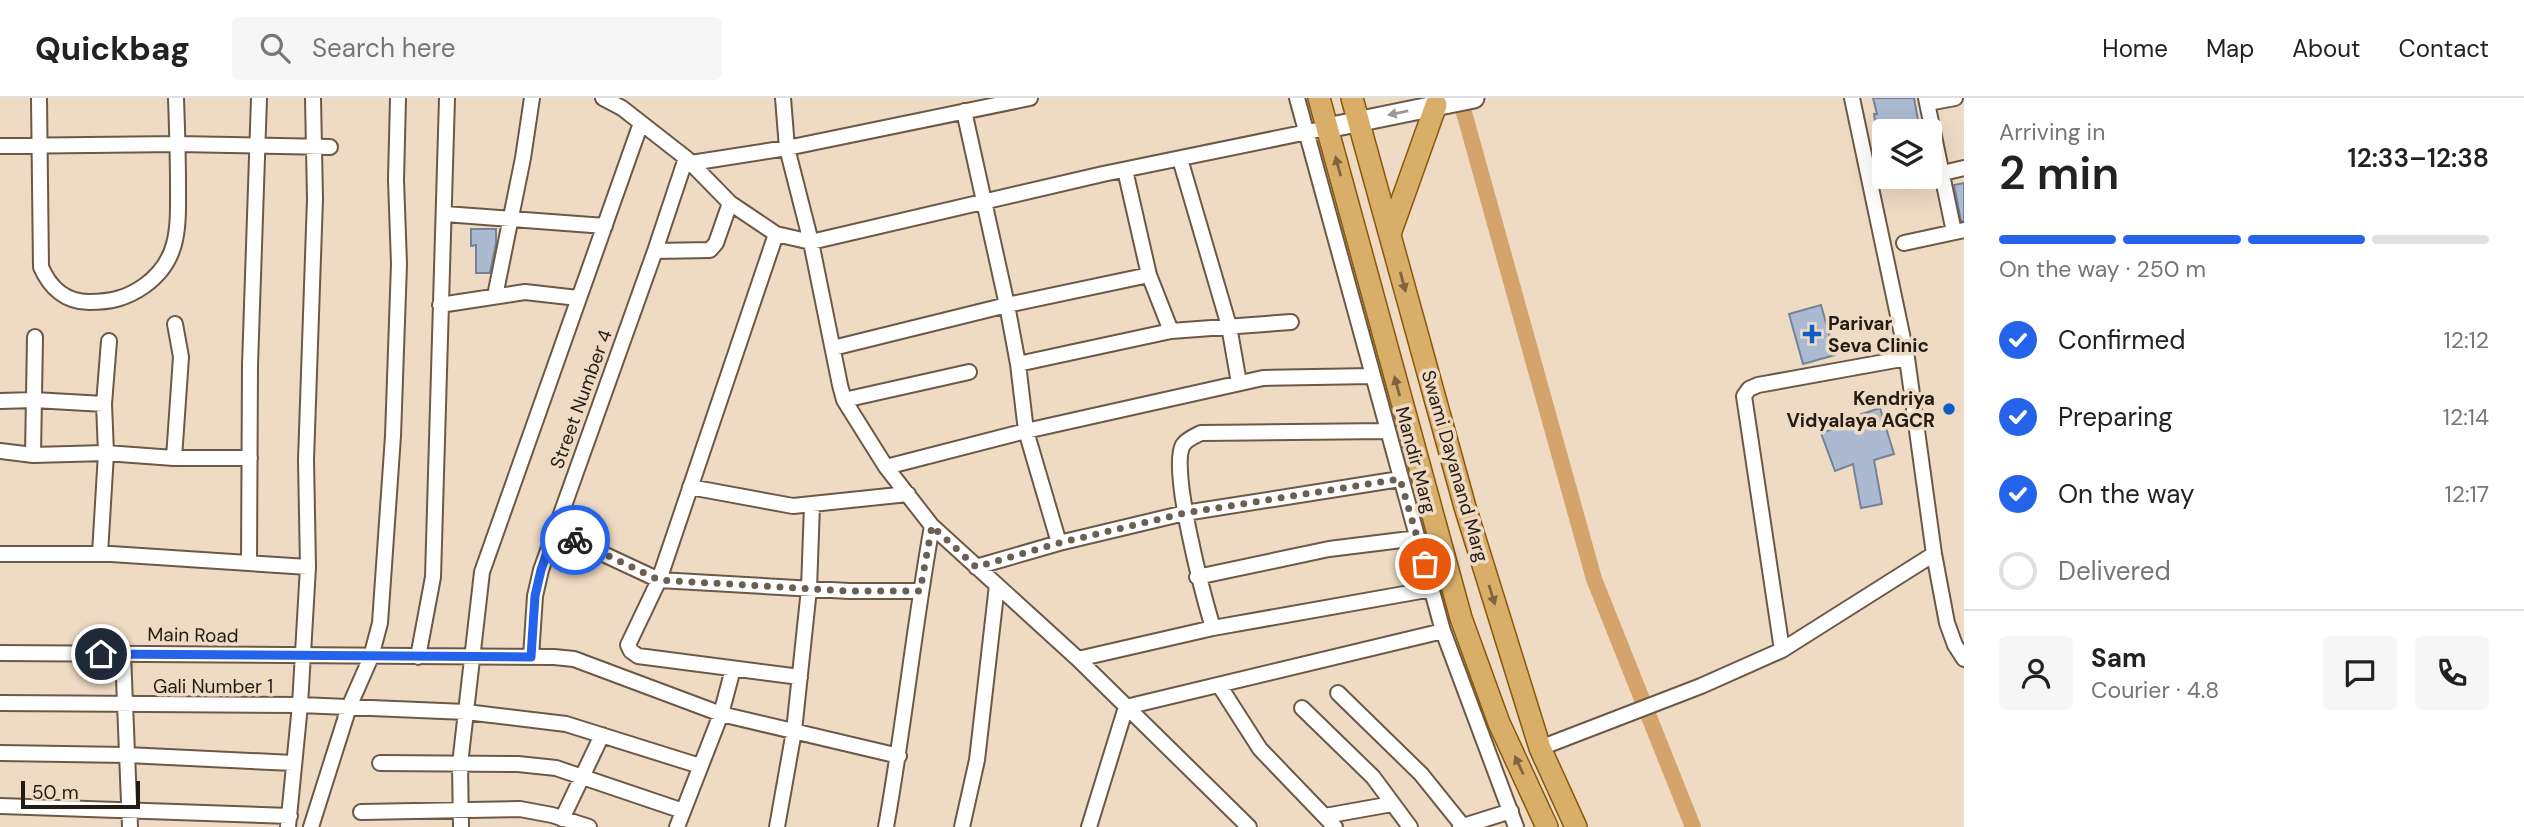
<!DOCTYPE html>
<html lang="en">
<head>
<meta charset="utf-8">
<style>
  body { margin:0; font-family:"DM Sans",sans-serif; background:#f6f6f6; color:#222; height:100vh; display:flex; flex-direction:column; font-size:26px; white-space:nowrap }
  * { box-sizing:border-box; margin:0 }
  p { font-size:23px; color:#767676 }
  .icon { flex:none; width:38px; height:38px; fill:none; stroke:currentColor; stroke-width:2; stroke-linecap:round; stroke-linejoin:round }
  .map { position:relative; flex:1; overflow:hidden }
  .drawer { display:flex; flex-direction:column; background:#fff; width:560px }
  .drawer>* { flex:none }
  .tools { position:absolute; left:1872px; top:21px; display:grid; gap:14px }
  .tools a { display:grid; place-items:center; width:70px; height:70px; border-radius:7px; background:#fff; box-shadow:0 7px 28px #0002; font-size:35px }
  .scale { position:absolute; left:21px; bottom:18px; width:119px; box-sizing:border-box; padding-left:7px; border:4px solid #231c14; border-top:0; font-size:19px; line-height:24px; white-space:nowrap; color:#231c14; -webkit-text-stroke:5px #efdbc4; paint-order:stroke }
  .pin { position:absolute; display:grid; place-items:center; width:60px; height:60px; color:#fff; margin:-30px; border:4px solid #fff; border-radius:50%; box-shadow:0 2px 7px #0007 }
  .courier { position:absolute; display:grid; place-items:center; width:70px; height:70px; margin:-35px; border:5px solid #2563eb; border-radius:50%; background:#fff; color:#222; box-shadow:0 2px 9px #0007 }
  .overview em { font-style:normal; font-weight:600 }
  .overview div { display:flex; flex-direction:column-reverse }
  .overview { display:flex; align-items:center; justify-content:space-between; height:119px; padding:0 35px }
  h1 { font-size:46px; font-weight:600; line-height:52px }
  .bar { display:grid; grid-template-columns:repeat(4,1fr); gap:10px 7px; align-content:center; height:84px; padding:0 35px }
  .bar i { height:9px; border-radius:5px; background:#e0e0e0 }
  .bar .active { background:#2563eb }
  .bar p { grid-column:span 4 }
  .line { display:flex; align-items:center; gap:18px; padding:0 35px; border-top:2px solid #e0e0e0 }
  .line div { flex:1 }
  .round { display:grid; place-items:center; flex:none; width:74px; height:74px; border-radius:7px; background:#f6f6f6 }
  ol { padding:0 35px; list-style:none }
  li { display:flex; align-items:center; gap:21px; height:77px }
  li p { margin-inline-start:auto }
  li .icon { padding:7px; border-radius:50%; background:#2563eb; color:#fff; stroke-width:4 }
  li:last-child { color:#767676 }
  li i { width:38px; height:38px; border:4px solid #e0e0e0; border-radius:50% }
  header { display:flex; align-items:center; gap:42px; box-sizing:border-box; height:98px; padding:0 35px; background:#fff; border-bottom:2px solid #e0e0e0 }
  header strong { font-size:33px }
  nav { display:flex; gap:38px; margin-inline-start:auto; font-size:24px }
  .search { width:490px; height:63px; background:#f6f6f6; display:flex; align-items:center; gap:18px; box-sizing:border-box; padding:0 24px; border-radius:7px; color:#767676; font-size:26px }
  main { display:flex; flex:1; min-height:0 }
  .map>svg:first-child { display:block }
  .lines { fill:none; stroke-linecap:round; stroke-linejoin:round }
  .canal { stroke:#d4a46c; stroke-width:16 }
  .building { fill:#abbad1; stroke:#758399; stroke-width:2 }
  .minor-casing { stroke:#6b5946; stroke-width:18 }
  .secondary-casing { stroke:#6b5946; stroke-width:23 }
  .primary-casing { stroke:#88580a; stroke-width:24 }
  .minor { stroke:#fff; stroke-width:14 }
  .secondary { stroke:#fff; stroke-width:19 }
  .primary { stroke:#d8ae69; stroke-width:21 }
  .oneway { fill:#9c9995 }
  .oneway2 { fill:#7e653e }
  .done { stroke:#6a5f52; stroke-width:7; stroke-dasharray:0 12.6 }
  .route { stroke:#2563eb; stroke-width:9 }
  .poi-dot { fill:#0f5dc7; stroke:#efdbc4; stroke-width:2.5 }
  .labels { text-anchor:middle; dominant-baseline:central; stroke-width:7; stroke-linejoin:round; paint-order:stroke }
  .poi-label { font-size:19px; font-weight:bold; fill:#231c14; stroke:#efdbc4; text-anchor:start }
  .street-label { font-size:19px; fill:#231c14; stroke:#efdbc4 }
</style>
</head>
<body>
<header>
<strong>Quickbag</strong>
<div class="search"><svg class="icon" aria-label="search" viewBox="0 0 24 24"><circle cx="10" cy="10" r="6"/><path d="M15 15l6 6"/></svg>Search here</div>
<nav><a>Home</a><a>Map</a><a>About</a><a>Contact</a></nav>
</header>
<main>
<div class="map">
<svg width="1964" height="729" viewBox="0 0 1964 729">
  <rect width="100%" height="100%" fill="#efdbc4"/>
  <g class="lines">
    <!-- canal -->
    <path class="canal" d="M1460,0L1594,481L1693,729"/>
  </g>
  <!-- building -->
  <path class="building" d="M1873,0H1914L1919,28L1877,35L1874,16H1877Z
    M1964,85V123H1961L1954,87Z
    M471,131H496V145L490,175H476V147L471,148Z
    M1821,207L1835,257L1803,266L1789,216Z
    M1880,310L1894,356L1874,362L1882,406L1861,410L1853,366L1835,373L1821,335L1857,323L1856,318Z"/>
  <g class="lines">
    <defs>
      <path id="minor" d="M39,0L41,169C50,190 66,204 89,204C111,204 127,200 144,188C181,162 178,127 178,86C178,57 177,29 176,0
        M603,0L622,10L686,60L730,105L776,136L811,144L1103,76L1327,30
        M783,0L787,50L811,144L840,287L844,302L886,369L932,428L1078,561L1249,729
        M1297,0L1443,533L1516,729
        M1852,0L1907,260L1934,456L1947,525L1955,547L1964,561
        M1926,0L1954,134
        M1928,5L1955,0
        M964,13L1007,207L1018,266L1026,333L1059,445
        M0,48L178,46L330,49
        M1180,61L1229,228L1239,285
        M691,65L787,50L1030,0
        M1125,72L1149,177L1171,233
        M1943,75L1964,70
        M445,116L605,128
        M776,136L659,482L628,547L631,553L638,558L800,579
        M1904,145L1964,132
        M655,153L710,152L716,145L730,105
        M495,198L523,60L532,0
        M440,207L525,194L578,200
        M833,250L1007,207L1149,177
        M1018,266L1171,233L1291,224
        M844,302L969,274
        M0,303L34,302L104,306
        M0,353L33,357L106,355L174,360H250
        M33,357L35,239
        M174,360L181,259L175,226
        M886,369L1026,333L1263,280L1373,278
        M690,389L793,408L908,396
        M554,433L659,482L849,493H920
        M0,456H111L308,469
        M100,456L106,355L104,306L109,243
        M249,465L250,267L259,0
        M976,469L1059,445L1185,415L1400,381
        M1197,479L1329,451L1418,440
        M1213,530C1204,500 1169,370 1183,347C1187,341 1195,338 1201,335L1388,333
        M1782,552L1744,298L1749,291L1758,287L1907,260
        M0,555L554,559L574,561L590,567L721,616L899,658
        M123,556L130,729
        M418,559L433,479L447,0
        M531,559L535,498L541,472L655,153L686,60
        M1078,561L1213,530L1432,491
        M1219,587L1260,651L1335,729
        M1338,595L1421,676L1462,727
        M0,605L300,607L466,614L566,626L700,668
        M1302,610L1373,679L1410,729
        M1540,650L1701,588L1782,552L1934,456
        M0,655L127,657L293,665
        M380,665L518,666L556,670L683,713
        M0,708L290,718
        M361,714L520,711L552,717L589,729
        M1325,718L1392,706
        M562,721L602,637
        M288,729L300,607L308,469L306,362L315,101L313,0
        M311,729L349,609L371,559L380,525L393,338L399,166L396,82L398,0
        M461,729L460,666L482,474L641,25
        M677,729L721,616L733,571
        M777,729L794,633L809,491L812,407
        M886,729C904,629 914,528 932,428
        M962,729L977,662L997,487
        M1089,729L1126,609L1443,533
        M1460,729L1511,713"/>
      <path id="secondary" d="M1327,30L1474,0"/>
      <path id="primary" d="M1319,0L1461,520L1499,625L1547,729
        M1352,0L1465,409L1540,650L1576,729
        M1390,136L1436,7"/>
    </defs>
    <!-- minor casing -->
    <use href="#minor" class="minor-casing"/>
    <!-- secondary casing -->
    <use href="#secondary" class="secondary-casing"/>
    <!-- primary casing -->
    <use href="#primary" class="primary-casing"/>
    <!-- minor -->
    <use href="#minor" class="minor"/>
    <!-- secondary -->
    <use href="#secondary" class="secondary"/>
    <!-- primary -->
    <use href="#primary" class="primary"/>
  </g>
  <!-- one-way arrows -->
  <defs><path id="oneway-solid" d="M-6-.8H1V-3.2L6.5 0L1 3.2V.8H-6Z" transform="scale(1.75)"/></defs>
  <use class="oneway" href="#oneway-solid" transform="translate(1398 15) rotate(168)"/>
  <g class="oneway2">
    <use href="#oneway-solid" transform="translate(1338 68) rotate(-105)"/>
    <use href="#oneway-solid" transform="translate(1403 184) rotate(75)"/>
    <use href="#oneway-solid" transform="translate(1397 288) rotate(-105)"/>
    <use href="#oneway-solid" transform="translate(1492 497) rotate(73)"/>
    <use href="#oneway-solid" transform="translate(1519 667) rotate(-115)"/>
  </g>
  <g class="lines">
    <!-- done -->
    <path class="done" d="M575,442L659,482L849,493H920L932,428L976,469L1059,445L1185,415L1400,381L1425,466"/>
    <!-- route -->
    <path class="route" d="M101,556L531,559L535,498L541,472L554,433L575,442"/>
  </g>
  <!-- markers -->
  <g class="poi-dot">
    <path d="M1808.5 225.5h7v7h7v7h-7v7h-7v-7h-7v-7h7z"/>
    <circle cx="1949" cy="311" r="7"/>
  </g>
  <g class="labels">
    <!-- poi labels -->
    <g class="poi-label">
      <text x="1828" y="225">Parivar<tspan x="1828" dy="22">Seva Clinic</tspan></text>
      <text x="1935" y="300" text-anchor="end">Kendriya<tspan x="1935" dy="22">Vidyalaya AGCR</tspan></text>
    </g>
    <!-- street labels -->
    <g class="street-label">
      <text transform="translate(581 301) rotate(-70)">Street Number 4</text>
      <text transform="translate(1416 362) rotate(75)">Mandir Marg</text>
      <text transform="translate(1455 368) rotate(74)">Swami Dayanand Marg</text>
      <text transform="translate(193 537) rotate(1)">Main Road</text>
      <text x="213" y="588">Gali Number 1</text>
    </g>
  </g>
</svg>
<div class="tools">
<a><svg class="icon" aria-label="layers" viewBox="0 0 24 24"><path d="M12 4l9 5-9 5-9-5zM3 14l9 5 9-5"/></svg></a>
</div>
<div class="scale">50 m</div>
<div class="pin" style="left:1425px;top:466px;background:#ea580c"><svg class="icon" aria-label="bag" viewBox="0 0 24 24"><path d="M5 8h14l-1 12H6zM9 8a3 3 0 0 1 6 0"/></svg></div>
<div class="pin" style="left:101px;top:556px;background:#1f2937"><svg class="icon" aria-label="home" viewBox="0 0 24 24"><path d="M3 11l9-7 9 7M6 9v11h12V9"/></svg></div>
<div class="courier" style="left:575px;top:442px"><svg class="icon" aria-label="bike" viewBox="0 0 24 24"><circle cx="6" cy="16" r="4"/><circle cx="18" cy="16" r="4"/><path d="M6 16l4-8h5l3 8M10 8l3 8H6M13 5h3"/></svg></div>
</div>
<section class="drawer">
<div class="overview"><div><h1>2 min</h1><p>Arriving in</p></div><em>12:33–12:38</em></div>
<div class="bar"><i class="active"></i><i class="active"></i><i class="active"></i><i></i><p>On the way · 250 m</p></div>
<ol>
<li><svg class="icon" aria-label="check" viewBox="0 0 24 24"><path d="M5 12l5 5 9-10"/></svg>Confirmed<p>12:12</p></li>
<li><svg class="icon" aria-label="check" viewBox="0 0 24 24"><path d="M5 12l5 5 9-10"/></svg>Preparing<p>12:14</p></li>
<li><svg class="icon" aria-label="check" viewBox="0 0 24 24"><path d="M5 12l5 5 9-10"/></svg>On the way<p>12:17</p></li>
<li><i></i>Delivered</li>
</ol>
<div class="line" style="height:126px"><a class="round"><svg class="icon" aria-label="person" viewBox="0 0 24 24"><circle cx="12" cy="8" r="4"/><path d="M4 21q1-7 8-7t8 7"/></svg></a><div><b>Sam</b><p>Courier · 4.8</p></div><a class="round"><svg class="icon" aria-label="chat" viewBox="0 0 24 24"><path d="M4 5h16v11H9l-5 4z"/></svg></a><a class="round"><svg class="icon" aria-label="phone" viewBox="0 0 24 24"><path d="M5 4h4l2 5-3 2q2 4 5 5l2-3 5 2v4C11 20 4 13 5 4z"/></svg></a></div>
</section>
</main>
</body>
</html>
